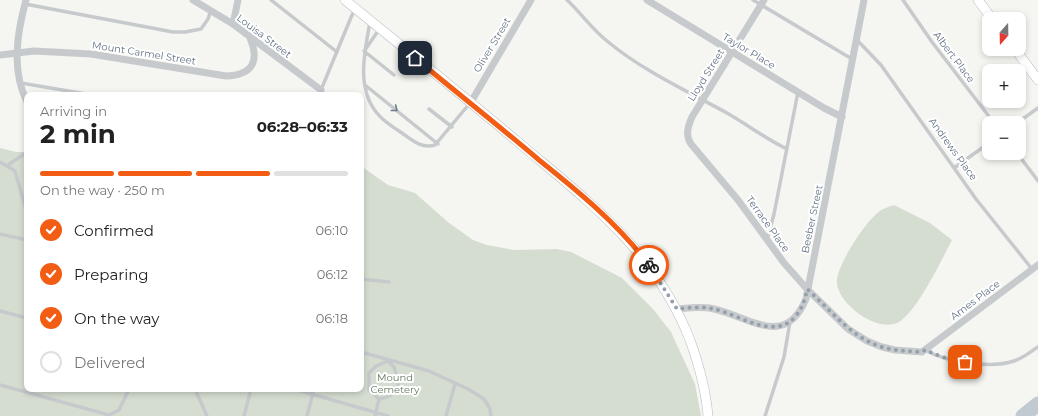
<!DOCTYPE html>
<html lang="en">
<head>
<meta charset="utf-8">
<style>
  body { margin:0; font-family:Montserrat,sans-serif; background:#f2f2f2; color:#222; height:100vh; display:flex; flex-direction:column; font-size:15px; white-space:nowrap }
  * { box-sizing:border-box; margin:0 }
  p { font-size:13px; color:#767676 }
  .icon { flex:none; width:22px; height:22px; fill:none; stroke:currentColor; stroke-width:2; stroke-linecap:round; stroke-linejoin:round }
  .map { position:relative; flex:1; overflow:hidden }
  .drawer { position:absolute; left:24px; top:92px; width:340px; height:300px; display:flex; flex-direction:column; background:#fff; border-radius:8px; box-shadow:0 2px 6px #0003 }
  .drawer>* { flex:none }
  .needle { width:26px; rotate:200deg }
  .fabs { position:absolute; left:982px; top:12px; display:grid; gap:8px }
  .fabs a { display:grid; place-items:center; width:44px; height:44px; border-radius:8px; background:#fff; box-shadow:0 2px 6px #0003; font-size:20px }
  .pin { position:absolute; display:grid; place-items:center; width:34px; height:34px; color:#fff; margin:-17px; border-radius:8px; box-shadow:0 2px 6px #0006 }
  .courier { position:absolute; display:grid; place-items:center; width:40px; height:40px; margin:-20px; border:3px solid #f35c13; border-radius:50%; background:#fff; color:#222; box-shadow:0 1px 5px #0007 }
  .overview em { font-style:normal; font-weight:700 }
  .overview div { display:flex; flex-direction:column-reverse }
  .overview { display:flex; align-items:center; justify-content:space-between; height:68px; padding:0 16px }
  h1 { font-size:26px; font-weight:700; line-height:30px }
  .bar { display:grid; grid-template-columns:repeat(4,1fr); gap:6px 4px; align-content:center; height:48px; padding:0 16px }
  .bar i { height:5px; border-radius:3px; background:#e0e0e0 }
  .bar .current { background:#f35c13 }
  .bar p { grid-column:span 4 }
  ol { padding:0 16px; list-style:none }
  li { display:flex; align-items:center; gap:12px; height:44px }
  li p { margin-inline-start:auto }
  li .icon { padding:4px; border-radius:50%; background:#f35c13; color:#fff; stroke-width:4 }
  li:last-child { color:#767676 }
  li i { width:22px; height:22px; border:2px solid #e0e0e0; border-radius:50% }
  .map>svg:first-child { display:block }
  .green { fill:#d5ddd1 }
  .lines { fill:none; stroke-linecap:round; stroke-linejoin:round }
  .river { stroke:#c0cad0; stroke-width:15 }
  .secondary-casing { stroke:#b8bdc2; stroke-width:10 }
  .lane { stroke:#c7cacd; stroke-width:3.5 }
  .street { stroke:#c7cacd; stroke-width:7 }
  .secondary { stroke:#fff; stroke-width:9 }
  .oneway { stroke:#6b7b8c }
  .done { stroke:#95a0ab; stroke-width:4; stroke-dasharray:0 7.2 }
  .route { stroke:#f35c13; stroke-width:5 }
  .labels { text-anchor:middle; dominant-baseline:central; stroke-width:4; stroke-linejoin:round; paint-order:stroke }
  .street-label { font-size:10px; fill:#617285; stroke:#fff }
  .park-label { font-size:10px; fill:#647b61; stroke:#fff }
</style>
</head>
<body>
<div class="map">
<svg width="1038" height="416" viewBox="0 0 1038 416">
  <rect width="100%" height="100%" fill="#f5f5f1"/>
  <!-- green -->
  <path class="green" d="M0,148L16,152H27V389H361V166L388,185L415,193L449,223L473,240L487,245L514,250L557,249L571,252L622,278L653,309L671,332L695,384L701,416H0Z
    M894,205L930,223L952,240C941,261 918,310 899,322C878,334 838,304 837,283C835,268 866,220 880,211C884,208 889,207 894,205Z"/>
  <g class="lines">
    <!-- river -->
    <path class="river" d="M1023,416L1038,404"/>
    <defs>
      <path id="secondary" d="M345,0C403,47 461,94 518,142C590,203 654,249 690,340C699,365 706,390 708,416
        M978,0L992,19
        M1015,49L1038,80"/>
    </defs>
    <!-- secondary casing -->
    <use href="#secondary" class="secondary-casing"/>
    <!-- lane -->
    <path class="lane" d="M271,0L337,52
      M567,0C581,13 592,29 607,41C643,71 687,91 727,113C748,125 766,139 787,149
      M753,0L852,59
      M903,0L932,42L994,123
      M25,4L173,32H185L201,29L208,19L211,10
      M370,22C365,50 356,86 376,112C382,120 394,128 402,133C413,141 422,149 435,145L470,103
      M857,40L881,65L976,199L1032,269
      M365,50L380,28
      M364,51L394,75
      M21,83L92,95
      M365,85L438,144
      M321,90L352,15L356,9
      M429,109L452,127
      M1017,123L1038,108
      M1017,153L1038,181
      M0,162L15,171L27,213
      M8,165L27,152
      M954,168L989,143
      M0,234L27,240
      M767,240L774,214L798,92
      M361,279L389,282
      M0,311L27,318
      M925,350C946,362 990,369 1014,361C1023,358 1030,352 1038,347
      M361,352L429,371L468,389L484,399L490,409L491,416
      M388,361L394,367L399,383C394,394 391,397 379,399L369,390V373L376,366Z
      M0,385L109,415L119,410L129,389
      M195,389L207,416
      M294,389L388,416
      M244,416L251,389
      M307,416L314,389
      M375,416L379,399
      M446,416L455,384
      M765,416L784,357L790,322"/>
    <!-- street -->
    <path class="street" d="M26,0C17,33 11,70 27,102
      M193,0L233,24L321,90
      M647,0L824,108L842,117
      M764,0L692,117C688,126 685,135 691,144L738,200L784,263L807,289L848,329L867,341L882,347L895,350L922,352L1038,265
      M233,24L238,0
      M0,55L34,51L91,54L226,76C252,75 260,62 250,38
      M471,102L531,0
      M677,309C689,308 701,306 714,309C750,317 785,349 806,299L864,0"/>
    <!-- secondary -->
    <use href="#secondary" class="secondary"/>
  </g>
  <!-- one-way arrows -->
  <defs><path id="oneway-chevron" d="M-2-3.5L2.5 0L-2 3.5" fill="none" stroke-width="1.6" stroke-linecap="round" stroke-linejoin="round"/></defs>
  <use class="oneway" href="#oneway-chevron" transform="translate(395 109) rotate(39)"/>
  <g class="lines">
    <!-- done -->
    <path class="done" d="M649,265L677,309C689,308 701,306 714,309C738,314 774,341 795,317C802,309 805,300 807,289C831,310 850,337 882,347C895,351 908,351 922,352L925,350L942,357L965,362"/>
    <!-- route -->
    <path class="route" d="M415,58C456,92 498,125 539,160C579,192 618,224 649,265"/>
  </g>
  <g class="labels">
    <!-- street labels -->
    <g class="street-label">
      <text transform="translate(264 36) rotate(37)">Louisa Street</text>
      <text transform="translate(492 45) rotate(-59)">Oliver Street</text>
      <text transform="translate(749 51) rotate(31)">Taylor Place</text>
      <text transform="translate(144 53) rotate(9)">Mount Carmel Street</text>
      <text transform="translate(954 57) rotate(53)">Albert Place</text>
      <text transform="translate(706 75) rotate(-58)">Lloyd Street</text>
      <text transform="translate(953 149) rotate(54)">Andrews Place</text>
      <text transform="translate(812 219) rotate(-78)">Beeber Street</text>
      <text transform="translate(768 224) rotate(54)">Terrace Place</text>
      <text transform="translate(975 300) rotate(-37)">Ames Place</text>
    </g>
    <!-- park labels -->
    <g class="park-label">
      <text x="395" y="377">Mound<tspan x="395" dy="12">Cemetery</tspan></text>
    </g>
  </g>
</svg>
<div class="fabs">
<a><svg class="needle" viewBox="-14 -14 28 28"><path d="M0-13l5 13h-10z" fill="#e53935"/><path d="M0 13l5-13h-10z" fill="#767676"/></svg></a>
<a>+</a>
<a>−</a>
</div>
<div class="pin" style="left:965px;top:362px;background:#ea580c"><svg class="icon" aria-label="bag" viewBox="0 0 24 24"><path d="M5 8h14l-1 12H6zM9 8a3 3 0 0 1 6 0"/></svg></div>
<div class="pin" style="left:415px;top:58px;background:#1f2937"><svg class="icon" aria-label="home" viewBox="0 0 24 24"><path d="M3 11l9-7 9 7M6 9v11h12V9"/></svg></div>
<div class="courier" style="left:649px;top:265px"><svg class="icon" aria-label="bike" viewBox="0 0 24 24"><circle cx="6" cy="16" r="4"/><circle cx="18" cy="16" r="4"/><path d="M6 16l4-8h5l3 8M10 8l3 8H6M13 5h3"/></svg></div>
<section class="drawer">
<div class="overview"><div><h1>2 min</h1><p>Arriving in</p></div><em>06:28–06:33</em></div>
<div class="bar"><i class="current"></i><i class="current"></i><i class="current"></i><i></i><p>On the way · 250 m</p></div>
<ol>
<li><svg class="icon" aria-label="check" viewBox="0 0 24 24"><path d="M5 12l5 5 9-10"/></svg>Confirmed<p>06:10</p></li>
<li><svg class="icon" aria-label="check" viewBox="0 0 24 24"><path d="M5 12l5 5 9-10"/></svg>Preparing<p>06:12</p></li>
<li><svg class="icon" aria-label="check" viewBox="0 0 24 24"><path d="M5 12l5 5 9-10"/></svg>On the way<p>06:18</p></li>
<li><i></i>Delivered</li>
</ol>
</section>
</div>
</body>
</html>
